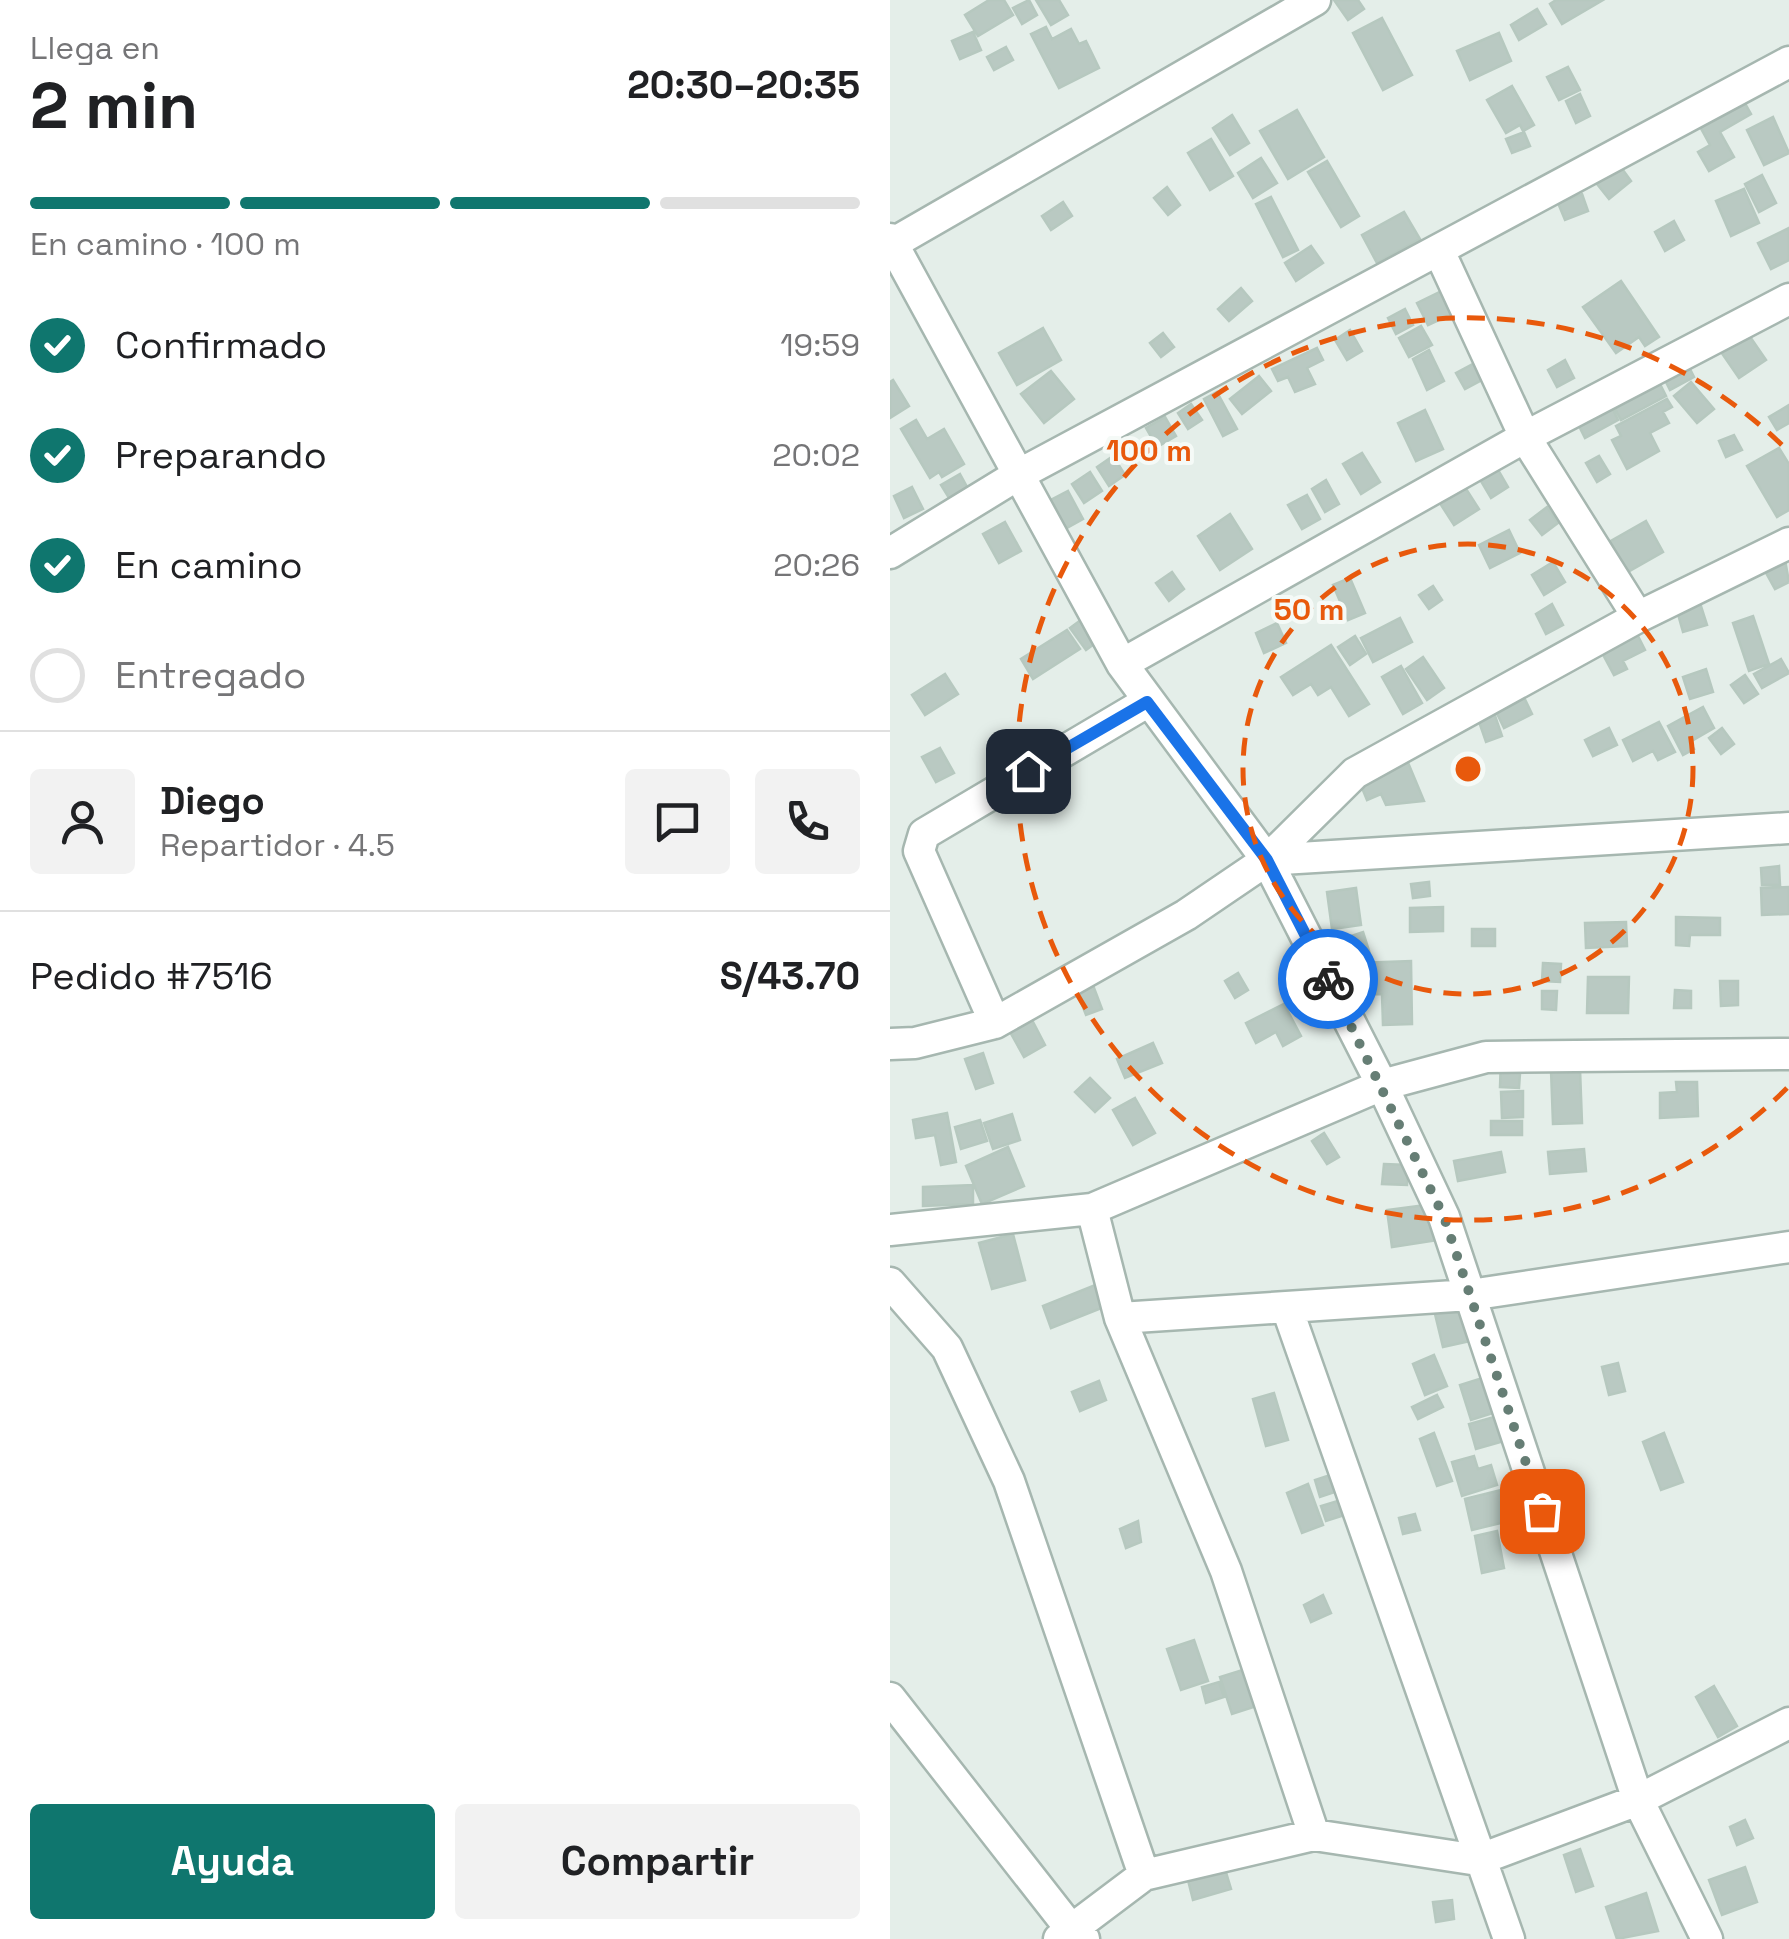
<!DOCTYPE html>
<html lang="es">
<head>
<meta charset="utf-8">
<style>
  body { margin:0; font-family:"Space Grotesk",sans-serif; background:#f2f2f2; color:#202124; height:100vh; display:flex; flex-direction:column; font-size:38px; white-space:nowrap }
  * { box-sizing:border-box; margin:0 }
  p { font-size:32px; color:#757577 }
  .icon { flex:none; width:55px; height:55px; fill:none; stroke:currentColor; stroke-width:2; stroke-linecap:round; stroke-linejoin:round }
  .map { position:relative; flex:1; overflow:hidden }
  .drawer { display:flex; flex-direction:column; background:#fff; width:890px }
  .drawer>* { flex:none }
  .pin { position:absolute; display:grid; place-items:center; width:85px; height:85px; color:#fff; margin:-42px; border-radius:20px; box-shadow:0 5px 15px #0006 }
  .courier { position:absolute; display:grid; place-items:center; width:100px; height:100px; margin:-50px; border:8px solid #1a73e8; border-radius:50%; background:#fff; color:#222; box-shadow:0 2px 12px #0007 }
  .summary em { font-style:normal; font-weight:600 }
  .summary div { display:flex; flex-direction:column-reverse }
  .summary { display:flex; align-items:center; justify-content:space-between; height:170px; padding:0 30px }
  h1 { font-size:65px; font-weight:600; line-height:75px }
  .bar { display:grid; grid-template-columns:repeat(4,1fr); gap:15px 10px; align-content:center; height:120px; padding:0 30px }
  .bar i { height:12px; border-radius:8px; background:#e0e0e0 }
  .bar .on { background:#0f766e }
  .bar p { grid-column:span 4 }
  .line { display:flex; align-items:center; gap:25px; padding:0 30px; border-top:2px solid #e0e0e0 }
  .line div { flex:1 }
  .round { display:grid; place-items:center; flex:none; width:105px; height:105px; border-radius:10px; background:#f2f2f2 }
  ol { padding:0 30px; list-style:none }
  li { display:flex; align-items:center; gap:30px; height:110px }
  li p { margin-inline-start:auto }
  li .icon { padding:10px; border-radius:50%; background:#0f766e; color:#fff; stroke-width:4 }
  li:last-child { color:#757577 }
  li i { width:55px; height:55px; border:5px solid #e0e0e0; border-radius:50% }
  .button { display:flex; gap:20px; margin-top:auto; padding:20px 30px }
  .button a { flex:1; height:115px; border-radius:10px; background:#0f766e; color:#fff; font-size:40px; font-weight:600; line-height:115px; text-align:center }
  .button a+a { background:#f2f2f2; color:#202124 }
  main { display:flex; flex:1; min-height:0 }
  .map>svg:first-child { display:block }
  .building { fill:#b9c9c2; stroke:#b6c8bf; stroke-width:2.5 }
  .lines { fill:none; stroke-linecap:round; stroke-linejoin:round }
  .minor-casing { stroke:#a6b7b0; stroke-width:35 }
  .minor { stroke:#fff; stroke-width:30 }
  .done { stroke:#667e75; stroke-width:10; stroke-dasharray:0 18 }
  .route { stroke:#1a73e8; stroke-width:12 }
  .ring { fill:none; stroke:#e8590c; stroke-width:5; stroke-dasharray:18 12 }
  .centre { fill:#e8590c; stroke:#f5faf7; stroke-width:5 }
  .ring-label { font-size:30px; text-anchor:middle; font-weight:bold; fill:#e8590c; stroke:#f5faf7; stroke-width:8; stroke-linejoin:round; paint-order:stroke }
</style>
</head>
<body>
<main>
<section class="drawer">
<div class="summary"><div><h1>2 min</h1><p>Llega en</p></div><em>20:30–20:35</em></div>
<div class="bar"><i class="on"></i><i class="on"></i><i class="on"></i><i></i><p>En camino · 100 m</p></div>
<ol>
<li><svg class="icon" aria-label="check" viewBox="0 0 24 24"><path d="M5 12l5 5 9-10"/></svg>Confirmado<p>19:59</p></li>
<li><svg class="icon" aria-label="check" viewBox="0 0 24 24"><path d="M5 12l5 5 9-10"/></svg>Preparando<p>20:02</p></li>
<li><svg class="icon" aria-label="check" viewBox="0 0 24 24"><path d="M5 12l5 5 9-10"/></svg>En camino<p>20:26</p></li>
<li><i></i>Entregado</li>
</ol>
<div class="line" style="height:180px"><a class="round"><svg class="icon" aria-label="person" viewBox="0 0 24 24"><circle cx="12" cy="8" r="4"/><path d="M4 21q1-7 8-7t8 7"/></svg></a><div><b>Diego</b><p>Repartidor · 4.5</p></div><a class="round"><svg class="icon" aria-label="chat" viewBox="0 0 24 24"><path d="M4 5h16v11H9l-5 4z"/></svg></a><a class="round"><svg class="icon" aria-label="phone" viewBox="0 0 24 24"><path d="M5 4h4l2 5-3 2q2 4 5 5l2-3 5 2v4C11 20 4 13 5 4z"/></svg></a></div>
<div class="line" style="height:130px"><div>Pedido #7516</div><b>S/43.70</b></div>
<div class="button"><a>Ayuda</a><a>Compartir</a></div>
</section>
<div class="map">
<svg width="899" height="1939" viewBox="0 0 899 1939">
  <rect width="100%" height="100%" fill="#e4eee9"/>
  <!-- building -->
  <path class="building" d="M99,0H114L123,15L88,36L75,15Z
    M139,0L147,15L132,24L123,8Z
    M146,0H169L178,15L161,25Z
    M444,0H468L474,9L458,20Z
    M666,0H713L672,24L660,4Z
    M647,9L656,24L629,40L621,25Z
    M492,18L522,75L493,90L463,33Z
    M156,27L162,39L181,29L189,44L196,41L209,68L169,88L141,34Z
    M83,32L91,50L70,59L62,41Z
    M609,33L621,61L580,80L567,51Z
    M116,47L123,60L104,70L97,57Z
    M678,67L690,90L669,100L657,77Z
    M622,86L644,125L633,131L630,125L616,133L597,100Z
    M690,94L700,116L686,123L676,101Z
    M852,98L861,114L830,132L844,157L819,171L808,152L820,145L808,123Z
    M407,110L434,157L398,179L370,131Z
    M342,115L359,143L340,155L323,128Z
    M883,117L899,153L874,165L857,130Z
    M634,132L640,146L622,153L616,139Z
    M321,139L343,176L320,190L298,153Z
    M371,158L387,183L363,198L348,173Z
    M437,161L469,216L451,227L418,172Z
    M730,166L741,181L719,199L707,184Z
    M872,175L886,203L869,212L855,184Z
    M277,187L290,205L278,215L264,198Z
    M854,189L869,223L841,236L826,201Z
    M692,194L698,211L675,220L668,203Z
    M381,197L408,250L393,257L366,204Z
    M173,202L182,216L161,230L152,216Z
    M514,212L530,239L487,263L472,235Z
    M784,221L794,240L775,251L765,232Z
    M899,228V260L881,269L868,243Z
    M421,246L433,263L406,281L395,263Z
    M731,281L769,337L755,346L749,337L726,353L693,307Z
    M560,287L571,310L538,325L527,303Z
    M351,288L362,301L339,321L328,309Z
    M515,309L523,325L506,334L498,318Z
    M531,326L542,345L519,357L509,338Z
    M153,328L171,360L127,385L109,353Z
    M854,328L876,360L849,378L827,346Z
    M460,330L472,351L457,360L445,340Z
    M273,333L284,347L271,357L260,343Z
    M427,348L433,360L417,368L425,384L405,392L398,377L388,381L382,369Z
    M539,350L554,381L537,390L523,359Z
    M596,357L605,373L575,389L566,373Z
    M675,360L684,378L667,387L658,370Z
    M796,361L804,377L780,390L772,374Z
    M161,371L184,399L154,423L131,394Z
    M765,374L776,396L731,420L720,399Z
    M369,376L381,391L352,414L340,399Z
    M3,380L19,406L0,418V382Z
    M801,382L824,409L807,423L784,396Z
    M327,392L347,429L333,436L314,399Z
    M777,399L782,407L773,412L779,423L760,433L769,451L737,469L722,440L731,436L726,426Z
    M718,400L728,420L695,438L685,418Z
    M301,404L312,420L298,429L288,413Z
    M899,405V423L887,430L879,417Z
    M535,410L553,449L526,461L508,423Z
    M275,417L286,436L267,447L256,428Z
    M26,420L37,439L54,429L74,464L52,477L49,472L40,478L11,429Z
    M844,435L852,450L836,457L829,441Z
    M889,448L899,464V510L887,517L857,466Z
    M472,453L490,482L471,494L453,464Z
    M223,456L235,475L219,486L207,467Z
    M709,456L720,474L707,482L696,463Z
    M603,461L618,487L601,498L585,471Z
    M200,472L212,491L194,503L182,484Z
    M70,474L82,496L64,506L51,485Z
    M569,478L589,509L564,525L544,494Z
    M436,480L449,504L435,512L422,489Z
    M22,487L33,509L14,518L4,496Z
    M178,491L193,519L166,534L151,505Z
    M417,495L430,519L412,529L398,505Z
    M657,507L668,523L652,535L640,520Z
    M340,514L362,549L330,570L308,536Z
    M756,521L773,552L736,573L719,542Z
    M115,522L131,551L109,563L93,534Z
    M619,530L630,553L600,568L589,545Z
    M895,560L899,582L885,589L875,571Z
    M663,562L675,582L654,595L642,575Z
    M282,572L294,589L279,601L266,583Z
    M460,578L475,613L458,620L443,585Z
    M543,586L552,600L539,609L529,595Z
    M809,600L817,625L793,632L786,607Z
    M662,604L673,625L656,634L646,614Z
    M199,614L215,636L196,650L180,628Z
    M863,616L879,664L859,671L843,623Z
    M510,618L522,642L483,662L471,638Z
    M387,623L396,643L374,653L366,633Z
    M177,630L190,649L143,679L131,659Z
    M745,630L755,650L733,661L737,669L724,675L710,649Z
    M465,636L476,654L460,665L448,647Z
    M441,645L479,704L459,716L441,687L428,695L421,684L403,695L391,677Z
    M533,657L554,688L537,700L516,669Z
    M891,659L899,673L872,688L864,674Z
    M511,666L532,703L513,714L492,677Z
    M816,669L823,692L800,699L793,677Z
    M55,674L68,694L35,715L22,695Z
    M855,675L868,694L854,703L841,685Z
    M630,689L642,714L614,728L602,703Z
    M602,707L612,736L596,742L586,713Z
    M813,707L824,728L800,742L804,749L793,755L778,726Z
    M769,722L785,752L768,760L763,751L743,761L733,740Z
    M719,728L727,745L703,756L695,740Z
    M832,728L844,744L831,754L819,738Z
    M50,748L64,773L46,782L32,757Z
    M514,753L534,801L496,805L491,794L477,800L466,773Z
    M889,866L890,885H872L871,868Z
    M539,882L540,896L523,898L521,884Z
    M899,887V914L872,915L871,888Z
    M466,888L471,925L442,929L437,892Z
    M553,907V931L520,932V908Z
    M786,917L830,918V935H800L799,946L786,945Z
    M736,922L737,946L696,948L695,923Z
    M582,929H605V946H582Z
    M473,932L480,954L462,960L455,938Z
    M521,961L522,1024L493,1025L492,994L467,995L466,963Z
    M653,963L671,964L670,982L652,981Z
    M348,973L358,990L345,998L335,981Z
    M698,977H739L738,1013H697Z
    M201,980L212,1009L196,1015L185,987Z
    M830,981H848V1005L831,1006Z
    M785,990L801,991V1008H784Z
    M652,991H667L666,1010L652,1009Z
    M394,1004L411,1036L393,1046L386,1032L366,1043L356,1023Z
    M141,1018L155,1045L134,1057L119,1030Z
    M263,1043L272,1063L235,1078L227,1059Z
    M93,1053L103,1083L86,1089L75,1059Z
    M611,1058L631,1059L629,1088L610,1087Z
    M690,1069L692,1123L663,1124L661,1070Z
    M200,1078L220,1098L205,1112L185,1092Z
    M786,1082H807L808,1116L770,1118V1093L787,1092Z
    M633,1091V1117L612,1118L611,1092Z
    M245,1098L265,1133L243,1145L223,1110Z
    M57,1113L66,1162L51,1165L45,1135L26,1138L23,1120Z
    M122,1114L130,1140L103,1149L94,1123Z
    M90,1120L97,1141L71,1149L65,1127Z
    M601,1121H632V1135H601Z
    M434,1133L449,1157L437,1164L422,1141Z
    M118,1147L134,1186L92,1204L76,1166Z
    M694,1149L696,1171L660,1174L658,1152Z
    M611,1152L615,1172L568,1181L564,1161Z
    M494,1164L518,1165L517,1185L492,1184Z
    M83,1185V1204L33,1206V1187Z
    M544,1204L548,1240L502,1247L497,1210Z
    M123,1234L135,1280L102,1289L89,1243Z
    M210,1283L219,1305L161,1328L153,1306Z
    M580,1301L589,1339L553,1347L544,1310Z
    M544,1355L557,1386L535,1395L523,1364Z
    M728,1363L735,1391L719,1395L712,1367Z
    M605,1374L616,1409L581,1420L570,1385Z
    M209,1381L216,1400L190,1411L182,1392Z
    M384,1393L398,1440L376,1446L363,1399Z
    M547,1395L553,1407L528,1419L522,1407Z
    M618,1413L625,1438L586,1449L579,1424Z
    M544,1433L562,1481L547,1486L530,1439Z
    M774,1433L793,1482L771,1490L753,1442Z
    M584,1456L588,1469L601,1465L607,1485L572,1496L562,1462Z
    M443,1474L448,1491L430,1497L425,1480Z
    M418,1484L433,1525L412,1533L397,1493Z
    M611,1490L619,1521L582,1530L575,1499Z
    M454,1499L458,1514L436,1521L431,1506Z
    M525,1514L530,1530L513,1534L509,1518Z
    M248,1521L251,1542L236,1548L230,1529Z
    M607,1531L614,1568L592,1573L585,1536Z
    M433,1595L441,1613L421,1622L414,1605Z
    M304,1640L318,1681L291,1690L277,1649Z
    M362,1667L373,1704L342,1714L330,1677Z
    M329,1682L334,1697L316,1703L312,1687Z
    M824,1686L847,1726L828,1737L806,1697Z
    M855,1820L863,1838L847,1845L840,1827Z
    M690,1849L703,1886L686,1892L674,1855Z
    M855,1867L867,1902L832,1915L819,1880Z
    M335,1869L341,1889L303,1900L298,1880Z
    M756,1893L768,1931L727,1939L716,1907Z
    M562,1900L564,1919L546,1922L543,1902Z"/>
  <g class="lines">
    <defs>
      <path id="minor" d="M0,239L232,664L377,860L492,1085L554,1217L748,1800L817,1939
        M0,245L425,0
        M550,253L635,437L748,617
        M0,553L126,476L899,62
        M232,664L635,437L899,299
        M377,860L899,828
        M105,1023L29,851L34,834L257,702
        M0,1044L25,1043L105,1023L296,915L377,860L465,773L748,617L899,543
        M202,1209L230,1318L336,1571L424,1835
        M0,1230L202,1209L492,1085L596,1057L899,1054
        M0,1283L57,1348L119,1481L254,1875
        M397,1308L619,1939
        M230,1318L580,1295L899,1247
        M0,1698L180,1928L194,1939
        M169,1939L254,1875L424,1835L588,1860L748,1800L899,1723"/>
    </defs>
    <!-- minor casing -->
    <use href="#minor" class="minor-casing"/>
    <!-- minor -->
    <use href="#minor" class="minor"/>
  </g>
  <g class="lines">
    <!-- done -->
    <path class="done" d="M438,979L554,1217L652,1511"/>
    <!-- route -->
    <path class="route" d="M138,771L257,702L377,860L438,979"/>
  </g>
  <!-- distance rings -->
  <g class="ring">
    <circle cx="578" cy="769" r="225"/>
    <path d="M897 1088A451 451 0 1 1 897 450"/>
  </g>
  <circle cx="578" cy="769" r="15" class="centre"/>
  <g class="ring-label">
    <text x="259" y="461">100 m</text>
    <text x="419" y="620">50 m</text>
  </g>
</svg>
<div class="pin" style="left:652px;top:1511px;background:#ea580c"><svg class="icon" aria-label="bag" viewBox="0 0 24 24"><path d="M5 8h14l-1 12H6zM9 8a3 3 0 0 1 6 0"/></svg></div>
<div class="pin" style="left:138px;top:771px;background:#1f2937"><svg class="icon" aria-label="home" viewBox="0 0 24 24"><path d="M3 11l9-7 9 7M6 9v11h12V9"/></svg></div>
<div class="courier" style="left:438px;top:979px"><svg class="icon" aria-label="bike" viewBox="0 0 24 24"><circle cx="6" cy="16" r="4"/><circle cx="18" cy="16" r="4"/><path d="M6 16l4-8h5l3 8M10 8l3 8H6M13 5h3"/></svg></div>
</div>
</main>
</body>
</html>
